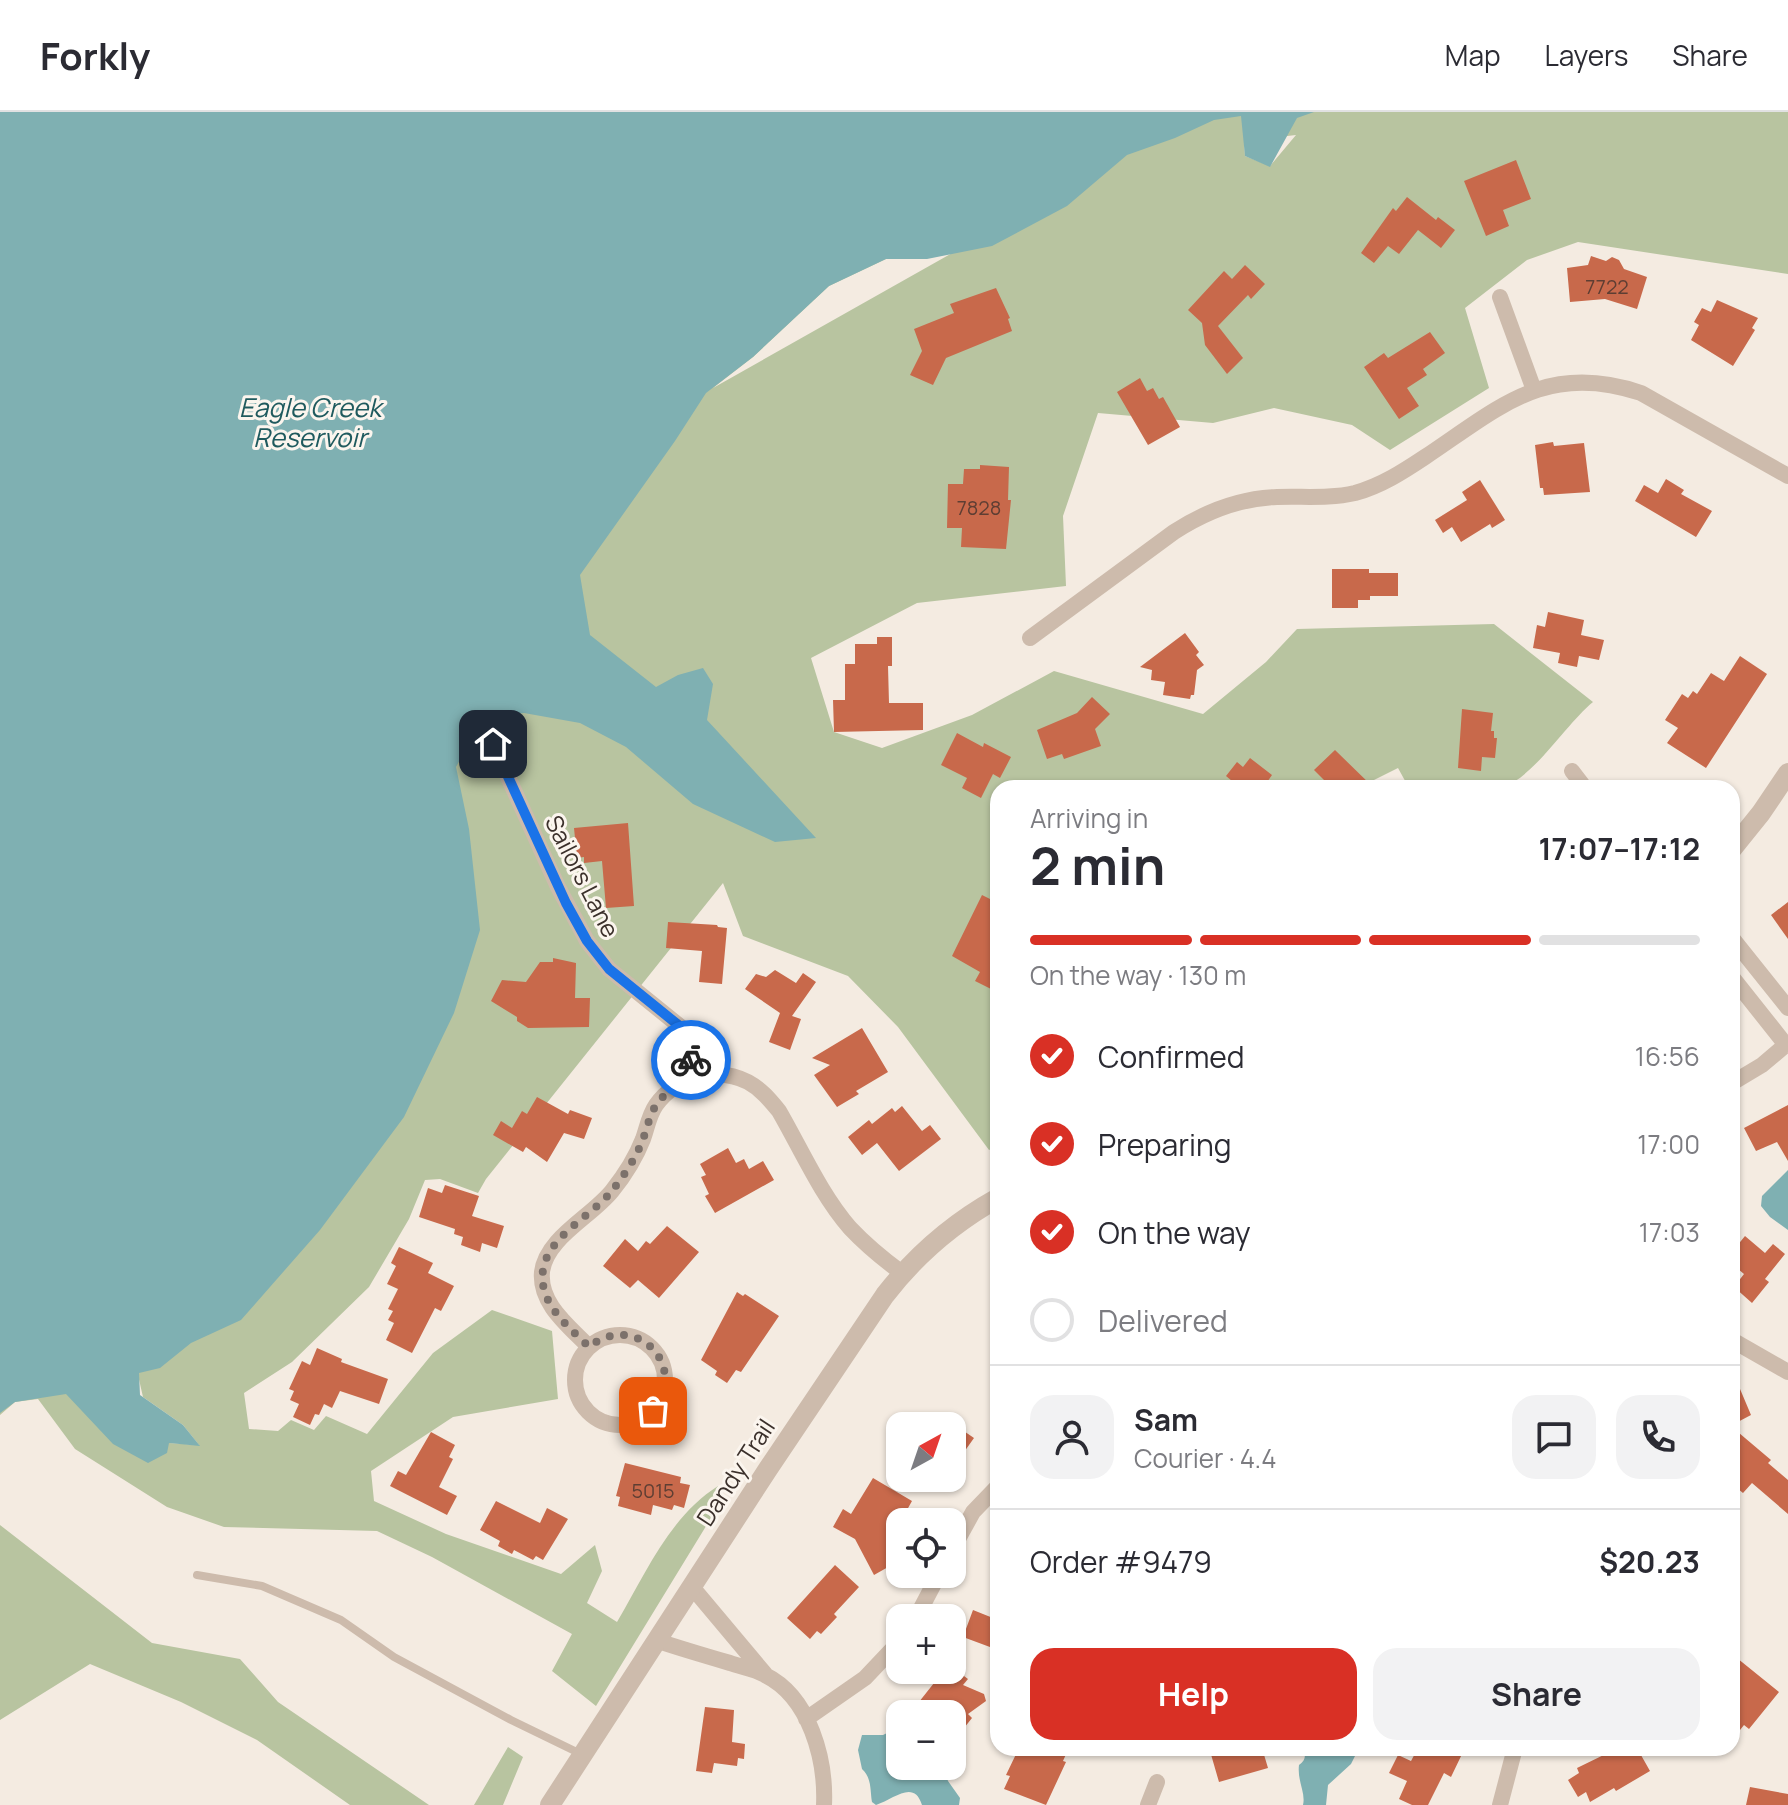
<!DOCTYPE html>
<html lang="en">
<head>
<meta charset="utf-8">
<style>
  body { margin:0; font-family:Manrope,sans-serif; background:#f2f2f3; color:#2b2b33; height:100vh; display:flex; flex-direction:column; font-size:30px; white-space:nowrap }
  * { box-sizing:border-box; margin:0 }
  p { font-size:26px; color:#7c7c81 }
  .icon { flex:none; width:44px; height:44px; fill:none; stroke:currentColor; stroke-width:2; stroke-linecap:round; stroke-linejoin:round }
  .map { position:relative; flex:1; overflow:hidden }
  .sheet { position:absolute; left:990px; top:668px; width:750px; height:976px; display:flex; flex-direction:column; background:#fff; border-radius:24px; box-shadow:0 2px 6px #0004 }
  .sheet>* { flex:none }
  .needle { width:52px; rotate:40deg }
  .controls { position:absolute; left:886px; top:1300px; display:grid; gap:16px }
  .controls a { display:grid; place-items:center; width:80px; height:80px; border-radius:16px; background:#fff; box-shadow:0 2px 6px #0004; font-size:40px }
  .pin { position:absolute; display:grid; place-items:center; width:68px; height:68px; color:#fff; margin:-34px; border-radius:16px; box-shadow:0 4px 12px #0006 }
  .courier { position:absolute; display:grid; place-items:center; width:80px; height:80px; margin:-40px; border:6px solid #1a73e8; border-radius:50%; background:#fff; color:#222; box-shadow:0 2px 10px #0007 }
  .overview em { font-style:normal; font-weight:700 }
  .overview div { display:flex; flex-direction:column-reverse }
  .overview { display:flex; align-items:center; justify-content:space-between; height:136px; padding:0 40px }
  h1 { font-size:52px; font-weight:700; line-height:60px }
  .bar { display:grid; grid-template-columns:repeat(4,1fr); gap:12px 8px; align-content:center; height:96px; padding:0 40px }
  .bar i { height:10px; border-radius:6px; background:#e1e1e2 }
  .bar .current { background:#d93025 }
  .bar p { grid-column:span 4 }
  .line { display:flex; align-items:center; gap:20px; padding:0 40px; border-top:2px solid #e1e1e2 }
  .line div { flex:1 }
  .round { display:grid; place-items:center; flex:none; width:84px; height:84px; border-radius:24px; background:#f2f2f3 }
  ol { padding:0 40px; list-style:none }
  li { display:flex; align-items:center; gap:24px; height:88px }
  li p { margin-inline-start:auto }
  li .icon { padding:8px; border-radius:50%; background:#d93025; color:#fff; stroke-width:4 }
  li:last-child { color:#7c7c81 }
  li i { width:44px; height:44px; border:4px solid #e1e1e2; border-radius:50% }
  .action { display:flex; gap:16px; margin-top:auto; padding:16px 40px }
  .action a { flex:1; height:92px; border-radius:24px; background:#d93025; color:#fff; font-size:32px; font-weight:700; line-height:92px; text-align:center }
  .action a+a { background:#f2f2f3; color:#2b2b33 }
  header { display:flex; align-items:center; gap:48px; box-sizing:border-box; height:112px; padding:0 40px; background:#fff; border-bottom:2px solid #e1e1e2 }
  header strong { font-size:38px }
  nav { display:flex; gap:44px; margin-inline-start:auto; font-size:28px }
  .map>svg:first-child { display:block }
  .green { fill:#b8c4a0; fill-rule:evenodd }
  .water { fill:#7fb0b2 }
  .building { fill:#c8694b }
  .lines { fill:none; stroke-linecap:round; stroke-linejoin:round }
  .service { stroke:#cdbbac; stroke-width:8 }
  .minor { stroke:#cdbbac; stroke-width:16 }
  .tertiary { stroke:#cdbbac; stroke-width:20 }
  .done { stroke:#7c716b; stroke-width:8; stroke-dasharray:0 14.4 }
  .route { stroke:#1a73e8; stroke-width:10 }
  .labels { text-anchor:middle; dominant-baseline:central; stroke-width:6; stroke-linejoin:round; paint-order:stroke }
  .number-label { font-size:20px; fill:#5e3e33 }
  .street-label { font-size:24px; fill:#3b302b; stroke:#fbf5ee }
  .water-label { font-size:26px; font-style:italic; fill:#1f5a5e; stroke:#fbf5ee }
</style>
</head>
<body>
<header>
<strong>Forkly</strong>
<nav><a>Map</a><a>Layers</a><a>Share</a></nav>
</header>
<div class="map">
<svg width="1788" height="1693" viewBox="0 0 1788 1693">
  <rect width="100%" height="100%" fill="#f4ebe1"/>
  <!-- green -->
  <path class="green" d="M0,0H1788V162L1578,130L1527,148L1465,196L1489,276L1390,338L1352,313L1274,296L1213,311L1098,301L1063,404L1066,474L917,491L811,546L834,620L882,636L972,603L1054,559L1203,602L1266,550L1297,517L1494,512L1593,590C1566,612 1534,665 1503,675C1487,680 1430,676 1409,676L1398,656L1358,676H998V1034L989,1038L898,915L848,864L743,824L723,771L486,1067L478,1081L440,1067L425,1068L409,1107L369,1175L292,1250L244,1281L249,1317L278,1319L291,1308L314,1318L326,1304L367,1322L433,1241L492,1198L552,1219L558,1287L453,1305L371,1359L374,1389L446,1422L561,1462L595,1433L602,1459L587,1491L617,1510C645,1463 669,1405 718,1374L711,1406L596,1594L552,1559L572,1522L432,1445L377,1419L224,1415L167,1395L75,1337L38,1287L15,1290L0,1303ZM1296,23L1270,54L1245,44L1244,29ZM1117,48L713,276L753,245L829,174L886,147ZM138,1263L143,1285L183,1313L199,1333L169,1331L114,1332Z
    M0,1413L152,1531L240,1547L278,1590L429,1693H350L257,1628L181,1590L90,1552L0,1608Z
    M508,1635L523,1645L503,1693H474Z"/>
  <!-- water -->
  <path class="water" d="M0,0H1314L1297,6L1270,55L1245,44L1241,4L1214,8L1175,26L1127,43L1067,94L992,134L927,147H886L829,174L753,245L706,281L675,329L580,463L590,523L656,575L678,563L703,556L713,572L707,608L816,726L775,730L693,692L626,635L580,611L524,601L492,604L474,622L456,655L469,717L480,818L454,901L404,1005L320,1118L241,1208L191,1231L160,1256L139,1261L140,1283L183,1313L200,1334L169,1331L167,1341L148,1351L113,1332L66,1282L15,1290L0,1301Z
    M1788,1058V1118L1770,1105L1761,1094L1762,1084Z
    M895,1617L900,1621V1634L896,1642L900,1654H942L948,1669L960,1686L959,1693H922C914,1667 894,1687 876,1693L872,1690C870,1679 872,1666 862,1657L858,1638L862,1623H883Z
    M1303,1636H1359L1351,1652L1328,1673L1326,1693H1303C1306,1681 1297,1669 1299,1653C1306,1648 1306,1643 1303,1636Z"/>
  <!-- building -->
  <path class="building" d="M1516,48L1531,87L1503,98L1509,114L1486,124L1464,69Z
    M1407,85L1436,108L1438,105L1455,118L1441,136L1418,118L1399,142L1388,134L1374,151L1361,141L1393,96L1396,99Z
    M1591,144L1606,149L1612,145L1619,148L1624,157L1647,165L1637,197L1605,187L1570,190L1567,156L1588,153Z
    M1245,153L1265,172L1251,187L1248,183L1218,214L1243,246L1227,262L1205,233L1202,211L1188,198L1224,159L1232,167Z
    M996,176L1010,206L1008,207L1012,219L946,246L933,273L910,263L922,239L914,217L954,201L950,192Z
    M1717,188L1758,206L1752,216L1755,218L1733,254L1691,228L1699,213L1694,210L1702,196L1711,200Z
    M1430,220L1445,241L1423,257L1427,263L1407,276L1419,294L1399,307L1364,255L1384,241L1388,246Z
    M1140,266L1147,279L1153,276L1159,287L1163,285L1180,315L1148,333L1117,280Z
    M1553,330L1554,334L1584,331L1590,380L1544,383L1543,376H1540L1535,333Z
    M980,353L1009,355L1008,388H1011L1006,437L961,435L962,416H947L948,372H963L964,357H980Z
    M1666,367L1684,378L1681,382L1712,399L1696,425L1635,389L1644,373L1658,381Z
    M1480,368L1505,408L1492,416L1490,412L1461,430L1452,415L1443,421L1435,408L1467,388L1462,380Z
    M1332,457H1369V461H1398V484H1370V488H1358V496H1332Z
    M1548,500L1584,508L1581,523L1604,528L1599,548L1579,544L1577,555L1558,551L1560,541L1533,536L1537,513L1545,515Z
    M1185,521L1199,540L1196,543L1204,553L1197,558L1194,583H1191L1190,587L1163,583L1165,570L1151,568L1152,558L1140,555Z
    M877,525H892V554H888L889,591H923V618L834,620L833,588H845V552H855V532H877Z
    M1740,544L1767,562L1706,656L1667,631L1678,616L1665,608L1682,582L1688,586L1693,579L1697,582L1711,561L1724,569Z
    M1092,585L1110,602L1095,617L1101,634L1064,647L1062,642L1047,647L1037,618L1077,601Z
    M1462,597L1493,601L1491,619H1494V626H1497L1495,646L1482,645L1481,659L1458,656Z
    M957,621L983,635L984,631L1011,645L1000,666L993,662L981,686L962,676L967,666L941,653Z
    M1335,638L1374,676H1332L1314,658Z
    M1250,646L1272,663L1263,676H1227L1232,669L1226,664L1237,650L1243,655Z
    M628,711L634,794L606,796L602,749L584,751V745L577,746L574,716Z
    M982,783L998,791V869L993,878L975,869L980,860L952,844Z
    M1788,790V827L1771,803Z
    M668,810L717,813L718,815L727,816L722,872L699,870L702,839L666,836Z
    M553,846L576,851L575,886H590L589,915L528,916L517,909V905L491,889L502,868L526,870L540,850H553Z
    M775,858L796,871L803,861L816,870L792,904L801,907L790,938L769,930L780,901L745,877L756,862L766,865Z
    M862,916L888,960L856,979L859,982L837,995L814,963L830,953L812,946Z
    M537,985L568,1002L570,998L592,1006L584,1027L564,1021L547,1050L526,1035L523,1040L493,1023L501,1009L512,1016L522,999L527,1002Z
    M1788,993V1049L1777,1030L1756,1039L1744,1016Z
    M902,994L922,1019L930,1013L941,1027L899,1059L877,1031L862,1043L848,1025L869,1008L872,1012L892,996L895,1000Z
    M728,1036L736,1051L744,1047L749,1057L763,1049L774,1068L715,1101L705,1084L709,1082L701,1065L706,1063L700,1052Z
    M445,1073L479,1084L472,1104L504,1114L497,1136L482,1131L480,1140L461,1133L463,1125L454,1122L455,1117L419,1105L428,1076L442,1081Z
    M667,1114L699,1140L659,1186L638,1168L630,1176L603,1154L625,1127L638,1139L646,1129L650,1132Z
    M1745,1124L1765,1141L1773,1132L1785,1142L1765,1167L1769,1170L1752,1191L1734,1175L1744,1162L1732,1152V1140Z
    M399,1135L433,1151L428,1161L454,1174L441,1199L435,1196L412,1241L386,1228L394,1211L388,1208L393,1199L388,1197L398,1177L387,1172L396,1154L391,1151Z
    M737,1180L743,1184L745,1182L779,1204L741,1260L736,1258L727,1271L715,1263L717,1259L701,1248Z
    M317,1236L342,1247L341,1250L388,1267L379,1292L340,1279L332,1296L324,1292L319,1303L315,1302L310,1313L293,1305L299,1292L290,1288L294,1279L289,1277L302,1249L310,1253Z
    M1732,1258L1751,1303L1732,1313Z
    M952,1311L974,1326L952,1357Z
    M1732,1315L1771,1348L1768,1351L1788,1368V1402L1752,1371L1743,1381L1732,1372Z
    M431,1320L455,1333L449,1345L453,1347L439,1375L457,1384L447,1403L390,1374L398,1359L406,1363Z
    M625,1351L681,1365L680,1371L690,1373L684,1396L674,1393L672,1398L653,1393L651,1403L618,1394L620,1385L616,1384Z
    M873,1366L912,1389L888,1432L897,1450L874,1463L855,1427L833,1415L843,1397L851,1402Z
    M496,1389L540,1411L547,1396L568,1407L543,1448L536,1444L533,1448L514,1438L512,1442L498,1434L500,1429L480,1418Z
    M835,1453L859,1475L834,1502L837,1505L821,1522L817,1519L810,1527L787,1506Z
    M973,1498L998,1508V1538L963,1525Z
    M1732,1542L1779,1580L1749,1617L1744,1613L1732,1628Z
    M917,1558H956L968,1567L963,1573L984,1582L986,1589L968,1602L972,1606L960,1621L952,1614V1602H924L915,1595L934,1571Z
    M705,1595L734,1598L732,1630L745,1632L744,1647L738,1646L737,1654L714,1651L712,1661L696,1659Z
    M1019,1636H1057L1067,1640L1063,1649L1066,1650L1046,1693L1004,1677L1010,1664L1006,1663Z
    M1218,1636H1262L1268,1656L1219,1670L1210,1639Z
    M1418,1636H1455L1463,1640L1451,1665L1444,1661L1428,1693H1412L1399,1687L1407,1669L1389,1661L1398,1643L1411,1649Z
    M1618,1636H1637L1650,1659L1616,1679L1614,1676L1590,1690L1586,1680L1578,1685L1568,1668L1579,1661L1577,1656Z
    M1750,1675L1788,1682V1693H1746Z"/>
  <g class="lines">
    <!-- service -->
    <path class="service" d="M197,1463L262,1474L341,1508L394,1545L511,1608L581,1642"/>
    <!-- minor -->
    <path class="minor" d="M1500,185L1534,278
      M1030,526L1174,420C1205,400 1240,386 1277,385C1303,384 1329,387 1355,381C1381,374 1404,359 1425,345C1500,295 1546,249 1641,281L1788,364
      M493,632L558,775L587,829L609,857L682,916L696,965
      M1572,659L1585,676
      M1732,826L1788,896
      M1732,865L1786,933
      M1732,971L1762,953L1788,931
      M575 1268a45 45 0 1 1 90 0a45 45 0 1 1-90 0Z
      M1732,1228L1788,1260
      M589,1235C569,1214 539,1192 542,1160C546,1126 591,1105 612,1079C624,1064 636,1045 643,1027C647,1016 649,1003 656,993C676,965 717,954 748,970C761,977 770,988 779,999C801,1037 821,1083 850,1116C866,1133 883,1147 902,1161
      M952,1438L973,1400L998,1374
      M692,1475L765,1562
      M916,1506L939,1462
      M658,1529C682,1537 706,1544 730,1551C741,1555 755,1557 765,1563C810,1585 826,1648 824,1693
      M806,1607L865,1566L900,1529
      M1148,1693L1157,1670
      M1500,1693L1515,1636"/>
    <!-- tertiary -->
    <path class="tertiary" d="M1732,737L1761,701L1788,661
      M550,1693L768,1357L885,1183C916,1143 953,1111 998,1086"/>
  </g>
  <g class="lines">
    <!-- done -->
    <path class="done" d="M653,1299C690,1254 635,1198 589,1235C568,1214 538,1191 543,1158C548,1125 590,1105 611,1080C623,1065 636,1046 643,1027C648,1014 650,999 660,988C670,976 681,971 696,965L691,948"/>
    <!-- route -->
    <path class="route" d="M493,632L566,791L587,829L609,857L682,916L691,948"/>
  </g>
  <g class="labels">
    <!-- number labels -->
    <g class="number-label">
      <text x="1607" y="174">7722</text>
      <text x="979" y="395">7828</text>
      <text x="653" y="1378">5015</text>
    </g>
    <!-- street labels -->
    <g class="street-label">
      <text transform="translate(583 764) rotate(63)">Sailors Lane</text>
      <text transform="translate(735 1360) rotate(-57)">Dandy Trail</text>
    </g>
    <!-- water labels -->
    <g class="water-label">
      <text x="310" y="295">Eagle Creek<tspan x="310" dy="30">Reservoir</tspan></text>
    </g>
  </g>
</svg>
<div class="controls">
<a><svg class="needle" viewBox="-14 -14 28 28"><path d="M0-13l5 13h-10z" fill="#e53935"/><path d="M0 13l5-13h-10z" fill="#7c7c81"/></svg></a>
<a><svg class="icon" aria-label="locate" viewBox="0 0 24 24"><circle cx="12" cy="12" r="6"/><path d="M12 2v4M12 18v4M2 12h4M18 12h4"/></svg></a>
<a>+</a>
<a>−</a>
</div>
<div class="pin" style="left:653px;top:1299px;background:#ea580c"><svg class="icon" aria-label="bag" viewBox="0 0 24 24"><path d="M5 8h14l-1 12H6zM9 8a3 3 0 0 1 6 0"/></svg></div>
<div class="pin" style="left:493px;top:632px;background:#1f2937"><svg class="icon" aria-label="home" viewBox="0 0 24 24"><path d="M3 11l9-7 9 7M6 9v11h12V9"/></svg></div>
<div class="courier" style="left:691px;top:948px"><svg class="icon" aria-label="bike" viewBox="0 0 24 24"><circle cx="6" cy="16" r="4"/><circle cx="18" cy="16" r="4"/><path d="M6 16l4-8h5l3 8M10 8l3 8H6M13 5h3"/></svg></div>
<section class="sheet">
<div class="overview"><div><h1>2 min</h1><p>Arriving in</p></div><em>17:07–17:12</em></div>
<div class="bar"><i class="current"></i><i class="current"></i><i class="current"></i><i></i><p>On the way · 130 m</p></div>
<ol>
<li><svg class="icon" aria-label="check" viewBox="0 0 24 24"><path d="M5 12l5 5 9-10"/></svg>Confirmed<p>16:56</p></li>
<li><svg class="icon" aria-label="check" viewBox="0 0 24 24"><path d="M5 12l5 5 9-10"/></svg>Preparing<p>17:00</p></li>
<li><svg class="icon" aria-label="check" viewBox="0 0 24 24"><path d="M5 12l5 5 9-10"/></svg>On the way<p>17:03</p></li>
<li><i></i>Delivered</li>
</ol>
<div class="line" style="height:144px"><a class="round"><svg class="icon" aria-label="person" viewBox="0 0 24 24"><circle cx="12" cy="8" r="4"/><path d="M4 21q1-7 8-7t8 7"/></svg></a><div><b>Sam</b><p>Courier · 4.4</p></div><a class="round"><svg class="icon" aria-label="chat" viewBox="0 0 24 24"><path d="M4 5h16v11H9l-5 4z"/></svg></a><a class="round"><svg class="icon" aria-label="phone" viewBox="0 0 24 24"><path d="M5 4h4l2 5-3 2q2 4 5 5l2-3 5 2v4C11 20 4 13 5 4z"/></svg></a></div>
<div class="line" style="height:104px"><div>Order #9479</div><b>$20.23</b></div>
<div class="action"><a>Help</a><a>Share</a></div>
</section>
</div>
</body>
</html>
